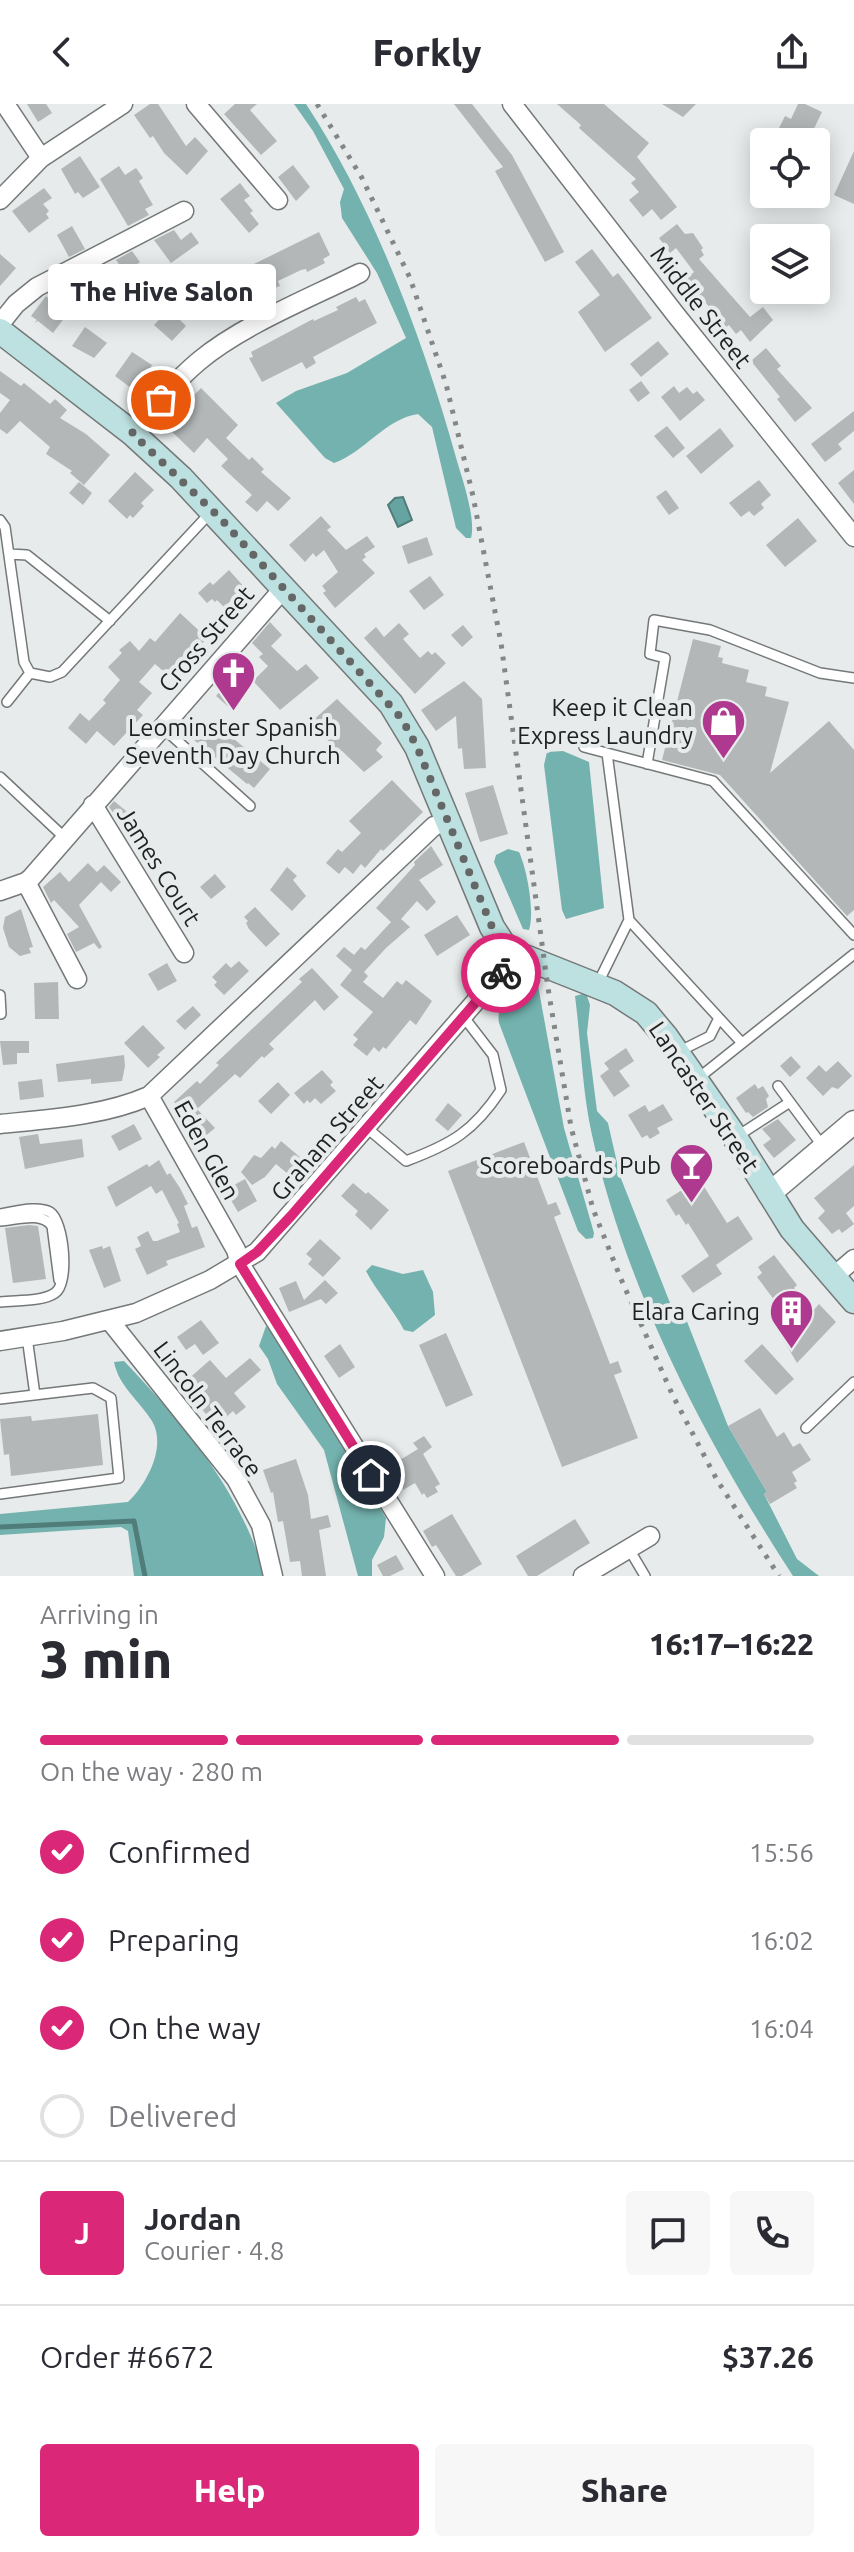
<!DOCTYPE html>
<html lang="en">
<head>
<meta charset="utf-8">
<style>
  body { margin:0; font-family:Ubuntu,sans-serif; background:#f7f7f7; color:#2b2b33; height:100vh; display:flex; flex-direction:column; font-size:30px; white-space:nowrap }
  * { box-sizing:border-box; margin:0 }
  p { font-size:26px; color:#7c7c81 }
  .icon { flex:none; width:44px; height:44px; fill:none; stroke:currentColor; stroke-width:2; stroke-linecap:round; stroke-linejoin:round }
  .map { position:relative; height:1472px; overflow:hidden }
  .side { display:flex; flex-direction:column; background:#fff; flex:1 }
  .side>* { flex:none }
  .controls { position:absolute; left:750px; top:24px; display:grid; gap:16px }
  .controls a { display:grid; place-items:center; width:80px; height:80px; border-radius:8px; background:#fff; box-shadow:0 4px 20px #0003; font-size:40px }
  .pin { position:absolute; display:grid; place-items:center; width:68px; height:68px; color:#fff; margin:-34px; border:4px solid #fff; border-radius:50%; box-shadow:0 2px 8px #0007 }
  .courier { position:absolute; display:grid; place-items:center; width:80px; height:80px; margin:-40px; border:6px solid #db2777; border-radius:50%; background:#fff; color:#222; box-shadow:0 2px 10px #0007 }
  .bubble { position:absolute; height:56px; border-radius:8px; background:#fff; box-shadow:0 4px 20px #0003; font-size:26px; font-weight:800; line-height:56px; text-align:center }
  .head em { font-style:normal; font-weight:800 }
  .head div { display:flex; flex-direction:column-reverse }
  .head { display:flex; align-items:center; justify-content:space-between; height:136px; padding:0 40px }
  h1 { font-size:52px; font-weight:800; line-height:60px }
  .bar { display:grid; grid-template-columns:repeat(4,1fr); gap:12px 8px; align-content:center; height:96px; padding:0 40px }
  .bar i { height:10px; border-radius:6px; background:#e1e1e2 }
  .bar .current { background:#db2777 }
  .bar p { grid-column:span 4 }
  .line { display:flex; align-items:center; gap:20px; padding:0 40px; border-top:2px solid #e1e1e2 }
  .line div { flex:1 }
  .round { display:grid; place-items:center; flex:none; width:84px; height:84px; border-radius:8px; background:#f7f7f7 }
  ol { padding:0 40px; list-style:none }
  li { display:flex; align-items:center; gap:24px; height:88px }
  li p { margin-inline-start:auto }
  li .icon { padding:8px; border-radius:50%; background:#db2777; color:#fff; stroke-width:4 }
  li:last-child { color:#7c7c81 }
  li i { width:44px; height:44px; border:4px solid #e1e1e2; border-radius:50% }
  .button { display:flex; gap:16px; margin-top:auto; padding:16px 40px }
  .button a { flex:1; height:92px; border-radius:8px; background:#db2777; color:#fff; font-size:32px; font-weight:800; line-height:92px; text-align:center }
  .button a+a { background:#f7f7f7; color:#2b2b33 }
  header { display:flex; justify-content:space-between; align-items:center; height:104px; padding:0 40px; background:#fff; font-size:36px; font-weight:800 }
  .map>svg:first-child { display:block }
  .forest { fill:#73b2ae }
  .water { fill:#65a4a0; stroke:#507c7a; stroke-width:2 }
  .lines { fill:none; stroke-linecap:round; stroke-linejoin:round }
  .stream { stroke:#507c7a; stroke-width:5 }
  .building { fill:#b3b7b7 }
  .service-casing { stroke:#757878; stroke-width:12 }
  .minor-casing { stroke:#757878; stroke-width:21 }
  .tertiary-casing { stroke:#757878; stroke-width:25 }
  .secondary-casing { stroke:#757878; stroke-width:27 }
  .service { stroke:#fff; stroke-width:9 }
  .minor { stroke:#fff; stroke-width:18 }
  .tertiary { stroke:#fff; stroke-width:22 }
  .secondary { stroke:#bce1e0; stroke-width:24 }
  .rail { stroke:#848787; stroke-width:5; stroke-dasharray:4 8; stroke-linecap:butt }
  .done { stroke:#656767; stroke-width:8; stroke-dasharray:0 14.4 }
  .route { stroke:#db2777; stroke-width:10 }
  .labels { text-anchor:middle; dominant-baseline:central; stroke-width:8; stroke-linejoin:round; paint-order:stroke }
  .street-label { font-size:24px; fill:#1f2020; stroke:#e7ebeb }
  .poi-label { font-size:24px; fill:#1f2020; stroke:#e7ebeb; text-anchor:end }
</style>
</head>
<body>
<header><svg class="icon" aria-label="back" viewBox="0 0 24 24"><path d="M15 5l-7 7 7 7"/></svg>Forkly<svg class="icon" aria-label="share" viewBox="0 0 24 24"><path d="M12 15V3M7 8l5-5 5 5M5 13v7h14v-7"/></svg></header>
<div class="map">
<svg width="854" height="1472" viewBox="0 0 854 1472">
  <rect width="100%" height="100%" fill="#e7ebeb"/>
  <!-- forest -->
  <path class="forest" d="M294,0H306C374,103 424,238 457,357C463,377 476,415 471,434H466L456,424L432,323L418,310C385,315 365,348 334,359L325,354L276,299L296,287L347,269L406,234L377,169L342,114L340,98L344,85L313,27Z
    M563,647L589,658L604,804L566,815L562,806L544,661L547,648Z
    M508,745L519,748C527,765 535,808 529,826L523,825L494,758L496,751Z
    M531,875L537,876L564,1024L594,1129L593,1134L586,1135L578,1127L499,919C495,898 516,887 531,875Z
    M586,889L590,901L587,929L597,1007L608,1019L620,1072L672,1204L686,1215L728,1322L767,1388L764,1390L797,1455L819,1472H793C706,1338 627,1189 592,1031C582,986 581,938 575,892Z
    M372,1161L403,1170L423,1166L433,1188L435,1211L413,1228L404,1226C393,1205 377,1188 366,1167Z
    M266,1222L278,1234L386,1414L384,1433L372,1456V1472H358L324,1346L277,1280L268,1255L259,1242Z
    M124,1257C183,1319 241,1387 265,1472H134L128,1427L121,1423L0,1431V1410L128,1398C147,1380 167,1342 152,1317C139,1296 119,1283 114,1258Z"/>
  <!-- water -->
  <path class="water" d="M403,393L412,416L398,423L388,401L395,394Z"/>
  <g class="lines">
    <!-- stream -->
    <path class="stream" d="M0,1423L134,1417L145,1472"/>
  </g>
  <!-- building -->
  <path class="building" d="M27,0H46L52,9L38,18Z
    M150,0H158L186,42L195,33L208,47L187,71L164,49L153,32L150,34L134,11Z
    M235,0H257L250,6L277,37L261,51L224,10Z
    M454,0H472L512,51L564,148L545,158L495,67L503,63Z
    M557,0H604L649,39L637,53L677,103L661,116L652,105L643,113L629,96L639,88L631,79L636,75L579,24L581,21Z
    M662,0H696L683,13Z
    M798,0H805L822,8L808,37L779,24L785,12L791,15Z
    M854,47V100L834,91Z
    M80,52L100,83L83,94L78,88L75,90L61,65Z
    M293,61L310,83L296,97L278,73Z
    M119,62L125,71L136,64L143,74L139,77L153,101L145,105L149,111L128,122L100,75Z
    M240,79L250,92L244,96L253,107L250,109L259,120L249,129L220,95Z
    M44,84L52,94L43,100L49,107L46,110L49,114L29,129L12,107Z
    M677,120L685,130L693,129L703,144L701,146L704,151L699,155L750,213L763,203L773,216L750,238L741,226L736,230L729,221L726,223L686,175L694,168L676,144L670,149L659,134Z
    M72,122L85,145L69,153L57,131Z
    M174,126L181,136L191,128L199,139L171,159L154,136Z
    M319,128L330,151L323,155L325,159L307,168L306,165L301,166L278,177L280,182L235,199L238,204L219,214L217,211L211,214L197,188Z
    M592,145L613,173L618,169L652,214L605,248L578,208L600,191L575,158Z
    M132,147L140,158L125,169L116,156Z
    M0,150L16,164L0,182Z
    M97,166L99,170L81,193L61,204L68,209L53,229L38,217L34,219L37,216L31,212L46,192L51,197L61,184Z
    M356,193L359,198L365,195L377,219L313,253L316,259L306,265L302,258L262,278L249,254L253,253L251,248L313,215L314,217L338,206L336,203Z
    M169,205L186,222L172,237L154,221Z
    M85,223L107,239L94,254L72,242Z
    M658,237L669,250L641,273L630,260Z
    M766,244L781,262L777,265L812,304L795,318L777,295L780,293L751,257Z
    M132,248L152,261L141,278L137,276L131,284L115,272Z
    M0,267L21,282L24,279L50,300L55,295L67,306L60,314L86,330L110,351L84,381L70,369L72,367L46,350L50,343L20,317L7,330L0,325V309L10,296L0,289Z
    M641,277L650,289L638,298L629,286Z
    M674,282L679,289L687,283L693,290L697,287L705,296L680,317L661,293Z
    M201,284L238,321L226,334L249,356L252,353L264,365L261,368L291,394L278,407L267,397L257,408L245,398L252,391L221,362L228,355L207,334L194,349L166,322L178,309L173,305L187,291L191,294Z
    M854,307V327L838,340L842,345L825,358L811,340Z
    M667,322L685,344L673,354L654,332Z
    M720,324L734,342L701,370L686,352Z
    M854,366V400L838,379Z
    M135,368L154,386L141,399L144,402L133,414L130,411L127,415L108,397Z
    M759,376L771,391L761,400L764,404L754,412L749,407L741,413L729,399Z
    M79,378L92,389L83,401L69,389Z
    M666,386L679,404L669,411L656,393Z
    M321,412L331,423L327,426L346,446L367,432L375,443L364,450L366,453L362,456L375,469L335,504L323,489L326,487L322,482L338,468L324,446L316,453L313,449L305,458L289,441Z
    M798,414L817,437L785,463L766,441Z
    M427,433L433,451L408,460L402,442Z
    M229,466L245,484L224,503L217,496L215,498L212,495L207,499L198,489L210,478L213,481Z
    M430,472L444,491L424,506L409,487Z
    M180,509L207,534L192,551L188,548L168,571L155,560L139,578L152,589L137,606L143,611L114,642L97,627L86,640L68,624L80,609L89,617L106,599L103,596L120,576L108,563L122,549L119,546L130,537L139,547L150,534L155,538Z
    M270,518L282,531L271,542L297,567L306,560L319,574L280,606L253,577L268,562L259,553L263,550L252,539Z
    M399,519L409,530L403,535L420,554L428,547L432,551L435,548L446,559L415,590L364,534L376,523L384,533Z
    M463,521L473,533L462,543L451,531Z
    M693,535L721,542L718,553L723,554L722,559L749,566L746,578L767,583L765,592L789,598L770,669L829,617L854,646V806L847,812L720,671L662,656Z
    M231,574H235L249,586L231,605L216,592Z
    M464,577L482,595L486,664L464,665L462,644L458,645L456,612L436,627L421,606Z
    M337,595L382,639L376,646L383,653L364,668L342,647L339,649L311,618Z
    M211,616L270,665L254,684L248,679L247,680L194,636Z
    M392,676L423,708L383,747L381,745L365,764L361,760L353,770L345,763L339,770L326,759L338,745L342,748L361,729L349,717Z
    M493,681L508,730L480,738L465,689Z
    M114,697L137,716L127,728L109,703Z
    M431,742L443,761L419,776L436,798L427,807L417,797L401,815L410,823L386,844L364,868L368,872L363,878L383,894L397,877L402,881L406,876L432,897L416,921L410,916L386,945L383,943L379,948L374,943L367,952L353,941L358,935L353,931L373,908L340,881L352,866L336,852L344,843L354,851L361,843L365,846L391,818L376,804L415,761L414,758Z
    M88,759L97,768L104,761L121,778L111,788L101,778L79,801L102,843L99,845L94,839L76,848L67,830L79,823L54,796L51,799L43,783L60,768L69,778Z
    M287,763L297,772L293,776L306,792L292,807L270,786Z
    M215,770L226,783L211,795L200,783Z
    M255,803L280,830L266,843L249,825L246,819L248,817L244,813Z
    M21,805L33,843L29,844L31,849L20,852L9,843L3,824L5,813Z
    M457,811L470,831L437,852L424,831Z
    M239,857L249,867L224,891L214,881L217,878L212,873L226,859L231,864Z
    M167,859L177,877L158,887L148,870Z
    M312,864L339,893L324,907L315,896L269,940L274,945L264,954L262,952L240,974L235,970L197,1005L215,1024L202,1035L192,1024L196,1021L174,998L197,977L200,980L219,961L216,959L302,878L299,875Z
    M58,878L59,915H35L34,879Z
    M193,902L201,911L185,926L176,917Z
    M143,921L165,944L157,951L160,953L148,964L124,939Z
    M0,937H29V949H17V960L3,961Z
    M626,944L634,957L619,967L630,982L614,993L600,972L609,965L604,959Z
    M124,951L125,962L122,977L91,980V975L58,978L56,960Z
    M791,952L801,963L790,973L780,962Z
    M838,957L852,972L838,985L832,983L823,992L806,974L819,961L826,968Z
    M322,966L333,978L330,981L336,987L321,1000L315,994L310,999L307,996L304,1000L294,989Z
    M42,975L44,993L20,996L18,978Z
    M278,978L290,991L271,1010L258,997Z
    M755,980L758,985L763,982L769,992L766,995L768,1003L753,1013L748,1008L746,1009L736,994Z
    M448,999L462,1011L448,1027L435,1016Z
    M663,1000L673,1016L657,1024L660,1029L650,1035L647,1031L642,1034L628,1011L645,1001L649,1008Z
    M778,1015L796,1036L774,1054L763,1041L771,1035L762,1025Z
    M134,1020L142,1035L119,1047L111,1032Z
    M38,1030L40,1040L82,1035L84,1053L25,1065L19,1033Z
    M281,1037L301,1054L288,1070L276,1060L265,1073L252,1081L241,1068L254,1051L261,1054L272,1042L275,1045Z
    M524,1038L548,1101L556,1098L561,1110L554,1113L610,1260L618,1257L622,1268L614,1271L638,1334L562,1363L448,1067Z
    M159,1056L167,1071L170,1069L180,1084L188,1100L184,1102L192,1124L197,1122L205,1143L166,1157L168,1161L147,1171L135,1145L141,1142L137,1133L148,1127L153,1137H157L180,1128L177,1120L179,1119L162,1086L156,1090L151,1082L116,1103L107,1083L147,1060L149,1063Z
    M854,1061V1102L846,1109L854,1120L842,1129L839,1125L832,1130L818,1114L825,1107L814,1094Z
    M245,1075L257,1097L238,1108L225,1086Z
    M353,1079L366,1090L368,1088L389,1106L371,1126L355,1111L358,1107L341,1092Z
    M703,1081L727,1119L738,1112L753,1135L716,1161L722,1170L693,1189L681,1172L709,1152L688,1119L686,1121L679,1110L676,1112L666,1096L682,1086L685,1092Z
    M29,1121L38,1122L46,1175L13,1179L5,1124Z
    M320,1135L341,1154L323,1173L308,1160L312,1155L306,1150Z
    M102,1142L103,1145L110,1142L121,1177L104,1184L89,1146Z
    M774,1151L797,1181L794,1184L812,1208L819,1200L836,1218L797,1259L772,1216L784,1209L757,1173L762,1169L758,1163Z
    M325,1176L338,1189L326,1200L321,1195L289,1208L279,1184L296,1177L304,1196Z
    M201,1216L219,1239L203,1251L195,1240L186,1246L177,1233Z
    M446,1229L473,1291L446,1303L419,1241Z
    M340,1240L355,1263L339,1274L324,1252Z
    M762,1240L794,1275L776,1291L744,1257Z
    M250,1254L261,1266L234,1289L246,1303L236,1311L233,1307L216,1322L200,1303L205,1299L186,1277L210,1256L226,1274Z
    M760,1304L777,1333L784,1328L793,1343L800,1339L811,1356L792,1368L797,1377L794,1379L797,1384L770,1400L764,1390L767,1388L728,1322Z
    M98,1310L103,1361L11,1372L9,1350L4,1351L0,1315L31,1312L32,1317Z
    M424,1332L432,1343L423,1350L440,1380L435,1383L438,1388L427,1394L424,1389L422,1391L415,1379L403,1386L401,1377L395,1378L387,1364L418,1345L413,1339Z
    M296,1355L308,1391L311,1415L328,1411L331,1423L319,1426L326,1472H302L300,1457L290,1458L283,1417L278,1418L273,1388L271,1389L263,1366Z
    M452,1410L482,1460L462,1472H456L436,1441L432,1443L423,1427Z
    M575,1415L590,1439L537,1472H528L516,1452Z
    M396,1451L404,1465L390,1472H383L377,1461Z"/>
  <g class="lines">
    <defs>
      <path id="service" d="M0,416L5,423L24,558L30,569L50,573L62,568L210,409
        M9,450L27,451L110,517
        M7,598L30,569
        M162,623L250,702
        M584,643L713,677L854,831
        M607,649L629,816L742,939
        M647,660L665,554L650,550L654,516L710,526L820,569L854,574
        M0,673L65,734
        M598,879L629,816
        M0,891L1,910
        M678,948L710,932L719,914
        M696,976L854,850
        M778,982L824,1044
        M367,1024L406,1057C452,1040 474,1027 501,986L493,951L463,912
        M736,1033L790,998
        M0,1110C14,1108 37,1101 50,1108C64,1117 70,1179 55,1189C42,1198 16,1196 0,1198
        M0,1117C17,1116 41,1107 52,1122L59,1176
        M27,1233L35,1291
        M0,1295L93,1284L111,1294L119,1374L0,1390
        M806,1324L854,1278
        M629,1445L645,1472"/>
      <path id="minor" d="M5,0L41,54
        M196,0L278,96
        M512,0L676,211L854,433
        M0,96L41,54L123,0
        M0,220L16,200L37,183L184,107
        M132,329C153,304 174,278 199,257C242,221 310,194 360,169
        M93,701L184,849
        M26,778L77,875
        M0,787L26,778L31,774L283,485
        M0,1020C50,1015 103,1012 149,992
        M833,1173L854,1155
        M110,1217L236,1375L261,1421L273,1472
        M0,1237L63,1227L136,1209L210,1176L257,1148L517,850
        M435,1472L240,1160L236,1146L149,992L434,722L449,717
        M583,1472L650,1432"/>
      <path id="tertiary" d="M769,1090L854,1018"/>
      <path id="secondary" d="M0,227L132,329L181,374L391,600L417,643L492,823L503,840L517,850L615,889L646,909L666,933L731,1027L792,1125L854,1197"/>
    </defs>
    <!-- service casing -->
    <use href="#service" class="service-casing"/>
    <!-- minor casing -->
    <use href="#minor" class="minor-casing"/>
    <!-- tertiary casing -->
    <use href="#tertiary" class="tertiary-casing"/>
    <!-- secondary casing -->
    <use href="#secondary" class="secondary-casing"/>
    <!-- service -->
    <use href="#service" class="service"/>
    <!-- minor -->
    <use href="#minor" class="minor"/>
    <!-- tertiary -->
    <use href="#tertiary" class="tertiary"/>
    <!-- secondary -->
    <use href="#secondary" class="secondary"/>
    <!-- rail -->
    <path class="rail" d="M317,0L362,74L410,174L446,280L473,392L501,539L548,884L571,1023L593,1105L621,1175L673,1292L717,1376L779,1472"/>
  </g>
  <g class="lines">
    <!-- done -->
    <path class="done" d="M161,296L132,329L220,414L402,615L417,643L492,823L503,840L517,850L501,869"/>
    <!-- route -->
    <path class="route" d="M371,1371L240,1160L257,1148L291,1112L501,869"/>
  </g>
  <!-- icons -->
  <defs>
    <symbol id="church-pin" viewBox="-11 -11 22 30"><path d="M0 17L-7.5 6A9.5 9.5 0 1 1 7.5 6Z" fill="#b03990" stroke="#e7ebeb"/><path d="M-1.2-6h2.4v3.5h3.3v2.4h-3.3V6h-2.4V-.1h-3.3v-2.4h3.3Z" fill="#fff"/></symbol>
    <symbol id="shop-pin" viewBox="-11 -11 22 30"><path d="M0 17L-7.5 6A9.5 9.5 0 1 1 7.5 6Z" fill="#b03990" stroke="#e7ebeb"/><path d="M-5-2.5h2.3a2.7 3.5 0 0 1 5.4 0H5L5.5 6h-11ZM-1.5-2.5h3a1.5 2.3 0 0 0-3 0Z" fill="#fff"/></symbol>
    <symbol id="bar-pin" viewBox="-11 -11 22 30"><path d="M0 17L-7.5 6A9.5 9.5 0 1 1 7.5 6Z" fill="#b03990" stroke="#e7ebeb"/><path d="M-6-5H6L.8 .8V4.5H3.5V6h-7V4.5H-.8V.8Z" fill="#fff"/></symbol>
    <symbol id="building-pin" viewBox="-11 -11 22 30"><path d="M0 17L-7.5 6A9.5 9.5 0 1 1 7.5 6Z" fill="#b03990" stroke="#e7ebeb"/><path d="M-4-6H4V6H1V3H-1V6H-4ZM-2.5-4.3h1.7v1.8h-1.7ZM.8-4.3h1.7v1.8H.8ZM-2.5-1h1.7V.8h-1.7ZM.8-1h1.7V.8H.8Z" fill="#fff"/></symbol>
  </defs>
  <g fill-rule="evenodd">
    <use href="#church-pin" x="208" y="544" width="51" height="69"/>
    <use href="#shop-pin" x="698" y="592" width="51" height="69"/>
    <use href="#bar-pin" x="666" y="1036" width="51" height="69"/>
    <use href="#building-pin" x="766" y="1182" width="51" height="69"/>
  </g>
  <g class="labels">
    <!-- street labels -->
    <g class="street-label">
      <text transform="translate(701 203) rotate(52)">Middle Street</text>
      <text transform="translate(206 535) rotate(-49)">Cross Street</text>
      <text transform="translate(159 762) rotate(58)">James Court</text>
      <text transform="translate(704 993) rotate(56)">Lancaster Street</text>
      <text transform="translate(327 1034) rotate(-49)">Graham Street</text>
      <text transform="translate(207 1046) rotate(61)">Eden Glen</text>
      <text transform="translate(208 1305) rotate(53)">Lincoln Terrace</text>
    </g>
    <!-- poi labels -->
    <g class="poi-label">
      <text x="693" y="603">Keep it Clean<tspan x="693" dy="28">Express Laundry</tspan></text>
      <text x="233" y="623" text-anchor="middle">Leominster Spanish<tspan x="233" dy="28">Seventh Day Church</tspan></text>
      <text x="661" y="1061">Scoreboards Pub</text>
      <text x="760" y="1207">Elara Caring</text>
    </g>
  </g>
</svg>
<div class="controls">
<a><svg class="icon" aria-label="locate" viewBox="0 0 24 24"><circle cx="12" cy="12" r="6"/><path d="M12 2v4M12 18v4M2 12h4M18 12h4"/></svg></a>
<a><svg class="icon" aria-label="layers" viewBox="0 0 24 24"><path d="M12 4l9 5-9 5-9-5zM3 14l9 5 9-5"/></svg></a>
</div>
<div class="pin" style="left:161px;top:296px;background:#ea580c"><svg class="icon" aria-label="bag" viewBox="0 0 24 24"><path d="M5 8h14l-1 12H6zM9 8a3 3 0 0 1 6 0"/></svg></div>
<div class="pin" style="left:371px;top:1371px;background:#1f2937"><svg class="icon" aria-label="home" viewBox="0 0 24 24"><path d="M3 11l9-7 9 7M6 9v11h12V9"/></svg></div>
<div class="courier" style="left:501px;top:869px"><svg class="icon" aria-label="bike" viewBox="0 0 24 24"><circle cx="6" cy="16" r="4"/><circle cx="18" cy="16" r="4"/><path d="M6 16l4-8h5l3 8M10 8l3 8H6M13 5h3"/></svg></div>
<div class="bubble" style="left:48px;top:160px;width:228px">The Hive Salon</div>
</div>
<section class="side">
<div class="head"><div><h1>3 min</h1><p>Arriving in</p></div><em>16:17–16:22</em></div>
<div class="bar"><i class="current"></i><i class="current"></i><i class="current"></i><i></i><p>On the way · 280 m</p></div>
<ol>
<li><svg class="icon" aria-label="check" viewBox="0 0 24 24"><path d="M5 12l5 5 9-10"/></svg>Confirmed<p>15:56</p></li>
<li><svg class="icon" aria-label="check" viewBox="0 0 24 24"><path d="M5 12l5 5 9-10"/></svg>Preparing<p>16:02</p></li>
<li><svg class="icon" aria-label="check" viewBox="0 0 24 24"><path d="M5 12l5 5 9-10"/></svg>On the way<p>16:04</p></li>
<li><i></i>Delivered</li>
</ol>
<div class="line" style="height:144px"><b class="round" style="background:#db2777;color:#fff">J</b><div><b>Jordan</b><p>Courier · 4.8</p></div><a class="round"><svg class="icon" aria-label="chat" viewBox="0 0 24 24"><path d="M4 5h16v11H9l-5 4z"/></svg></a><a class="round"><svg class="icon" aria-label="phone" viewBox="0 0 24 24"><path d="M5 4h4l2 5-3 2q2 4 5 5l2-3 5 2v4C11 20 4 13 5 4z"/></svg></a></div>
<div class="line" style="height:104px"><div>Order #6672</div><b>$37.26</b></div>
<div class="button"><a>Help</a><a>Share</a></div>
</section>
</body>
</html>
